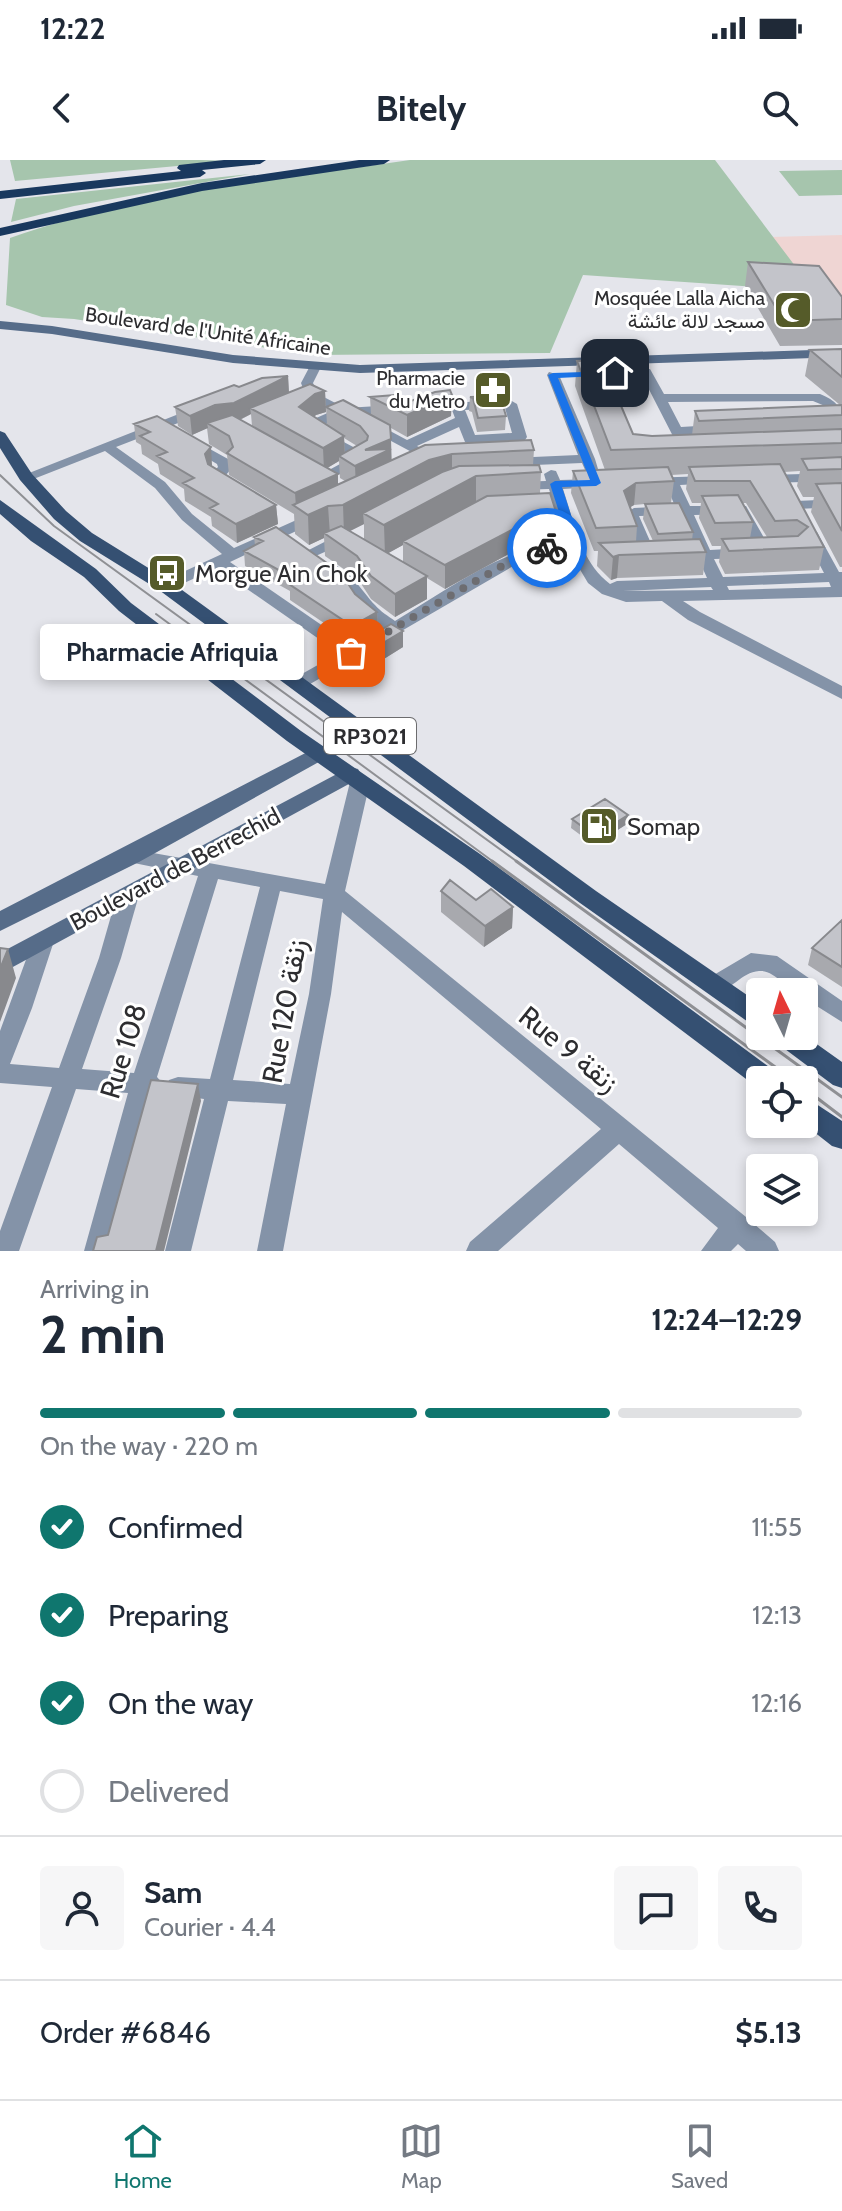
<!DOCTYPE html>
<html lang="en">
<head>
<meta charset="utf-8">
<style>
  body { margin:0; font-family:Cabin,Vazirmatn,sans-serif; background:#f6f6f7; color:#1f2937; height:100vh; display:flex; flex-direction:column; font-size:30px; white-space:nowrap }
  * { box-sizing:border-box; margin:0 }
  p { font-size:26px; color:#747a83 }
  .icon { flex:none; width:44px; height:44px; fill:none; stroke:currentColor; stroke-width:2; stroke-linecap:round; stroke-linejoin:round }
  .map { position:relative; height:1091px; overflow:hidden }
  .side { display:flex; flex-direction:column; background:#fff; flex:1 }
  .side>* { flex:none }
  .needle { width:52px; rotate:355deg }
  .controls { position:absolute; left:746px; top:818px; display:grid; gap:16px }
  .controls a { display:grid; place-items:center; width:72px; height:72px; border-radius:8px; background:#fff; box-shadow:0 4px 12px #0003; font-size:40px }
  .pin { position:absolute; display:grid; place-items:center; width:68px; height:68px; color:#fff; margin:-34px; border-radius:16px; box-shadow:0 4px 12px #0006 }
  .courier { position:absolute; display:grid; place-items:center; width:80px; height:80px; margin:-40px; border:6px solid #1a73e8; border-radius:50%; background:#fff; color:#222; box-shadow:0 2px 10px #0007 }
  .bubble { position:absolute; height:56px; border-radius:8px; background:#fff; box-shadow:0 4px 12px #0003; font-size:26px; font-weight:700; line-height:56px; text-align:center }
  .head em { font-style:normal; font-weight:700 }
  .head div { display:flex; flex-direction:column-reverse }
  .head { display:flex; align-items:center; justify-content:space-between; height:136px; padding:0 40px }
  h1 { font-size:52px; font-weight:700; line-height:60px }
  .bar { display:grid; grid-template-columns:repeat(4,1fr); gap:12px 8px; align-content:center; height:96px; padding:0 40px }
  .bar i { height:10px; border-radius:6px; background:#e0e1e3 }
  .bar .active { background:#0f766e }
  .bar p { grid-column:span 4 }
  .line { display:flex; align-items:center; gap:20px; padding:0 40px; border-top:2px solid #e0e1e3 }
  .line div { flex:1 }
  .round { display:grid; place-items:center; flex:none; width:84px; height:84px; border-radius:8px; background:#f6f6f7 }
  ol { padding:0 40px; list-style:none }
  li { display:flex; align-items:center; gap:24px; height:88px }
  li p { margin-inline-start:auto }
  li .icon { padding:8px; border-radius:50%; background:#0f766e; color:#fff; stroke-width:4 }
  li:last-child { color:#747a83 }
  li i { width:44px; height:44px; border:4px solid #e0e1e3; border-radius:50% }
  .status { display:flex; justify-content:space-between; align-items:center; height:56px; padding:0 40px; background:#fff; direction:ltr }
  .status svg { height:22px; fill:currentColor }
  header { display:flex; justify-content:space-between; align-items:center; height:104px; padding:0 40px; background:#fff; font-size:36px; font-weight:700 }
  .tab-bar { display:flex; justify-content:space-around; align-items:center; height:112px; border-top:2px solid #e0e1e3; background:#fff; font-size:22px; color:#747a83 }
  .tab-bar a { display:grid; justify-items:center; gap:4px }
  .tab-bar .active { color:#0f766e }
  .map>svg:first-child { display:block }
  .education { fill:#efd5d3 }
  .green { fill:#a6c5ad }
  .lines { fill:none; stroke-linecap:round; stroke-linejoin:round }
  .street { fill:#8493a8; fill-rule:evenodd }
  .secondary { fill:#566c89; fill-rule:evenodd }
  .primary { fill:#355072; fill-rule:evenodd }
  .highway { fill:#19385e; fill-rule:evenodd }
  .tram-far1 { stroke:#8f9094; stroke-width:2 }
  .tram { stroke:#8f9094; stroke-width:3 }
  .wall { fill:#a8a9ae; fill-rule:evenodd }
  .shaded-wall { fill:#88898d }
  .building { fill:#c3c4ca; stroke:#88898d; stroke-width:2 }
  .route { fill:#1a73e8 }
  .done { stroke:#6d6d71; stroke-width:8; stroke-dasharray:0 14.4 }
  .labels { text-anchor:middle; dominant-baseline:central; stroke-width:6; stroke-linejoin:round; paint-order:stroke }
  .far-poi-label { font-size:20px; fill:#2d2d30; stroke:#fff; text-anchor:end }
  .far-street-label { font-size:20px; fill:#2d2d30; stroke:#fff }
  .shield { fill:#fff; stroke:#6c6c6e; stroke-width:2 }
  .shield-label { font-size:22px; font-weight:bold; fill:#2d2d30 }
  .poi-label { font-size:24px; fill:#2d2d30; stroke:#fff; text-anchor:start }
  .street-label { font-size:24px; fill:#2d2d30; stroke:#fff }
  .near-street-label { font-size:28px; fill:#2d2d30; stroke:#fff }
</style>
</head>
<body>
<div class="status"><b>12:22</b><svg viewBox="0 0 49 12"><path d="M0 12V9h3v3zM5 12V6h3v6zM10 12V3h3v9zM15 12V0h3v12zM26 1h20v11H26zM47 4h2v5h-2z"/></svg></div>
<header><svg class="icon" aria-label="back" viewBox="0 0 24 24"><path d="M15 5l-7 7 7 7"/></svg>Bitely<svg class="icon" aria-label="search" viewBox="0 0 24 24"><circle cx="10" cy="10" r="6"/><path d="M15 15l6 6"/></svg></header>
<div class="map">
<svg width="842" height="1091" viewBox="0 0 842 1091">
  <rect width="100%" height="100%" fill="#e4e5eb"/>
  <!-- education -->
  <path class="education" d="M842,75V166L771,77Z"/>
  <!-- green -->
  <path class="green" d="M10,0H202L231,1L15,21Z
    M410,0H715L814,131L583,115L550,193L314,195L74,159L42,157L6,145L10,78C135,34 279,19 410,0Z
    M842,10V35L799,36L779,11Z
    M250,14L74,46L11,62L16,39Z"/>
  <g class="lines">
    <!-- street -->
    <path class="street" d="M315,203L321,207L313,223L318,234L345,248L395,245L402,249C387,259 364,251 349,259L342,257L317,268L359,290L366,299L323,323L316,319L318,316L351,298L304,270L305,263L332,251L307,239L301,223L311,204Z
      M642,209H650L664,234H820C836,241 842,246 842,264L837,263L825,246L813,241L668,242L681,267L714,265L721,269L714,273L685,275L689,281L687,284H677L640,212Z
      M549,212L559,215L595,299L598,309L596,312H586L582,303L511,306L504,302L511,298L578,295L547,215Z
      M510,240L517,244L527,277L525,280L470,283L465,282L459,267L417,286L439,297L441,300L434,304L365,267L372,263L377,264L407,280L455,258L452,250H423V244ZM505,248L512,273L475,275L465,250Z
      M199,246L206,250L204,253L116,287L165,322L192,354L234,388L312,353H322V359L230,402L352,486L383,468C360,450 345,428 321,410L319,407L321,404C345,399 361,431 375,445C380,451 388,456 395,461C448,430 502,387 565,382L549,329L517,330L510,326L517,322L546,321L544,314L551,310L556,311L560,320L595,319L602,323L595,327L563,329C575,364 580,401 610,424L617,421L707,418L699,400L683,401L675,396L677,393L695,391L679,355L639,356L657,397L649,402L641,397L624,354L634,348L675,346L666,325L644,324V318L711,316L716,317V323L680,325L690,346H746L772,392L769,395H759L736,354L694,355L710,390L745,388L753,393L745,398L714,399L723,417L824,413L804,375L812,370L817,372L839,412H842V437L683,441L700,452L842,526V539L688,460L662,441L626,442L602,434L588,423L569,391L527,398L305,527H293L290,523L293,519L339,493L217,408L171,429H159L157,426L159,423L222,394L182,360L155,328L105,291L31,320H21L19,317ZM829,422L831,427L729,430L727,426ZM711,427L713,430L623,431Z
      M190,278L228,299L232,308L225,316L235,325L233,328C223,330 215,324 209,316L218,307L217,304L185,285L183,282Z
      M842,313V321L765,323L758,319L765,315Z
      M842,339V347L796,349L789,345L796,341Z
      M336,376L352,379L355,382L352,385L338,386L309,399L301,394Z
      M360,616L370,622L345,731L746,1057L775,1082L779,1091H746L738,1084L731,1091H701L718,1068L619,984L498,1091H466L470,1082L601,969L342,752L331,834L283,1091H257L286,944L228,941L191,1091H165L204,939L169,934L166,927L169,920L178,917L210,919L260,727L218,719L157,917L164,925L161,932L152,935L110,1091H84L128,933L76,929L19,1091H0V1071L52,927L0,923V871L35,775L43,773L51,775L54,781L32,848L10,904L59,908L99,798L117,735L121,730L128,727L135,730L139,735L121,798L82,909L134,913L198,716L124,701L121,696L124,691L131,689L325,724L350,622ZM280,731L323,739L309,834L290,924L233,920Z
      M751,793L777,796L842,841V862L804,838V832C786,832 775,809 759,811C739,812 728,838 707,831L704,825L707,819Z"/>
    <!-- secondary -->
    <path class="secondary" d="M0,161L52,166L233,195L360,205L842,189V197L360,213L233,203L52,174L0,169Z
      M319,586L329,593L326,598L139,702L0,771V751Z
      M350,607L358,609L361,614L358,619L0,814V793Z"/>
    <!-- primary -->
    <path class="primary" d="M0,271L5,273L32,314L66,351L92,373L171,422L596,731L760,844V867L751,864L580,743L159,430L80,381L54,359L20,320L0,288Z
      M0,340L96,409L131,443L301,571L480,694L776,912L780,920H760V929L758,928L464,706L287,581L119,451L84,417L31,381L0,354Z
      M804,875L842,902V928L833,925L777,883L773,876Z
      M804,936L842,961V989L832,986L804,964Z"/>
    <!-- highway -->
    <path class="highway" d="M224,0H266L260,4L202,10L206,13L200,17L0,39V31L181,11L177,8L179,5Z
      M359,0H390L384,4L202,31L0,76V68L202,23Z"/>
    <!-- tram-far1 -->
    <path class="tram-far1" d="M0,315L54,366L519,703
      M156,454L495,703"/>
    <!-- tram -->
    <path class="tram" d="M492,701L793,920
      M516,701L842,937
      M804,928L842,957"/>
  </g>
  <!-- wall -->
  <path class="wall" d="M748,102L842,137V185L780,186L745,126Z
    M842,189V407H840L811,352L814,337H803L797,326L800,311L784,312L824,387L819,410L725,414L719,402L721,386H712L699,358L701,343H692L686,329L688,314L671,315L674,321L671,343L693,372L692,380L706,392L703,415L617,418L611,420L597,406L598,391H594L571,333L573,311L605,310L575,226L577,201L626,214L623,240H618L633,274L652,276L692,275L695,251L840,245L805,216L810,190ZM742,343H746L767,377L750,378L753,362ZM645,344L643,359L653,381L636,382L637,366L630,347L634,345Z
    M288,216L289,232L325,231L326,252L316,255L314,257L327,265L326,247L371,255L370,237L411,241L452,235L451,256L407,277L391,268V300L425,285L534,290L533,305L541,312L540,333L558,358L557,380L523,386L445,429L427,418V439L395,457L371,439L358,419L325,396L324,378L309,385L295,374L294,354L229,315L227,295L209,284L207,268L192,275L178,266L175,247L239,227ZM251,254L252,266L240,260ZM344,278L357,286L345,293ZM339,301L340,318L345,321L338,324V314L327,308ZM364,364V379L350,371ZM403,385V402L388,393Z
    M470,237L506,256L505,270L477,272L472,252L469,251Z
    M134,264L212,305V306L276,345L278,364L237,383L212,366L211,357L185,341L184,329L160,314L158,304L142,294L141,285L136,282Z
    M254,377L355,434L377,452L378,468L352,482L290,440V431L245,406L244,391L255,385Z
    M366,479L403,487L379,502L366,495Z
    M628,655L627,664L594,685L571,668L572,659Z
    M441,731L476,740L513,747L512,768L484,787L441,752Z
    M842,760V827L808,805L812,788Z"/>
  <!-- shaded-wall -->
  <path class="shaded-wall" d="M288,216L289,235L250,248L251,254L235,262L207,263L208,268L192,275L190,256Z
    M325,231L326,252L316,255L300,268L299,247L315,234Z
    M452,235L451,256L407,277V255Z
    M344,276L345,298L339,296V301L324,310L323,288Z
    M391,279L392,311L356,328L355,306L365,290Z
    M211,287L212,305L207,312L205,294Z
    M452,294V322L363,353L364,364L344,374L343,345L429,300Z
    M338,314V336L296,347L295,333Z
    M476,316V345L403,381V385L385,395L384,365Z
    M636,323L634,345L621,353L624,331Z
    M276,345L278,364L237,383L236,364Z
    M328,346L330,375L324,373V378L309,385L308,355Z
    M558,358L557,380L523,386L445,429V405L525,363Z
    M619,395L617,418L611,420L613,397Z
    M427,416V439L395,457V434Z
    M377,452L378,468L352,482V466Z
    M403,471V487L379,502L378,486Z
    M628,655L627,664L594,685L595,676Z
    M513,747L512,768L484,787L485,766Z
    M8,789L16,818L0,862V809Z
    M198,924L201,941L164,1091H156Z"/>
  <!-- building -->
  <path class="building" d="M748,102L819,106L842,137V159L784,161Z
    M842,189V217L810,190Z
    M619,199L626,214L609,215L610,220L633,274L652,276L842,269V283L611,290L577,201Z
    M288,216L234,243L215,245L190,256L175,247L234,225L239,227L262,218Z
    M310,224L325,231L315,234L299,247L344,276L323,288L250,248Z
    M450,230L452,235L407,255L370,237L395,235L411,241L435,232Z
    M500,236L506,256L478,258L473,238L470,237Z
    M343,240L390,265L391,279L365,290L391,289L355,306L339,296L367,280L368,276L360,266L326,247Z
    M842,245V255L699,261L695,251Z
    M232,255L338,314L295,333L227,293L233,287L229,276L207,263Z
    M157,256L211,287L205,294L208,304L276,345L236,364L210,348L218,344L183,323L194,318L157,296L167,292L140,276L150,272L134,264Z
    M531,280L534,290L452,294L429,300L343,345L328,346L308,355L293,345L425,285Z
    M842,297V309L808,310L802,299Z
    M780,304L824,387L729,391L722,379L798,376L808,367L797,360L775,361L750,321H695L689,307Z
    M539,305L541,312L476,316L384,365L363,353L442,312L459,306Z
    M668,307L674,321L636,323L624,331L637,366L596,368L573,311Z
    M842,323V371L816,324Z
    M550,333L558,358L525,363L445,405L403,381L487,336Z
    M738,335L753,362L715,363L702,336Z
    M679,343L693,372L658,374L645,344Z
    M341,366L427,416L395,434L371,416L357,396L324,373Z
    M276,367L341,413L355,434L377,452L352,466L289,424L297,420L244,391L263,381L254,377Z
    M700,379L706,392L619,395L613,397L599,383Z
    M391,464L403,471L378,486L366,479Z
    M605,639L628,655L595,676L572,659Z
    M450,720L476,740L491,729L513,747L485,766L441,731Z
    M842,760V807L812,788Z
    M0,788L8,789L0,809Z
    M151,920L198,924L156,1091H93L97,1077L108,1075Z"/>
  <!-- route -->
  <path class="route" d="M615,211L618,215L558,218L601,323L596,326L562,327L581,386L576,389L544,391V386L569,383L550,324L555,321L590,320L548,215L553,213Z"/>
  <g class="lines">
    <!-- done -->
    <path class="done" d="M351,493L521,395L547,388"/>
  </g>
  <!-- icons -->
  <defs>
    <symbol id="mosque-square" viewBox="-11 -11 22 22"><rect x="-9" y="-9" width="18" height="18" rx="4" fill="#555b29" stroke="#fff"/><path d="M3.5-4.9A6 6 0 1 0 3.5 4.9A5 5 0 1 1 3.5-4.9Z" fill="#fff"/></symbol>
    <symbol id="pharmacy-square" viewBox="-11 -11 22 22"><rect x="-9" y="-9" width="18" height="18" rx="4" fill="#555b29" stroke="#fff"/><path d="M-2-6h4v4h4v4h-4v4h-4v-4h-4v-4h4Z" fill="#fff"/></symbol>
    <symbol id="bus-square" viewBox="-11 -11 22 22"><rect x="-9" y="-9" width="18" height="18" rx="4" fill="#555b29" stroke="#fff"/><path d="M-5-6H5V4H4V6H2V4H-2V6H-4V4H-5ZM-3.5-4V0h7V-4ZM-3.5 1.2v1.5H-2V1.2ZM2 1.2v1.5H3.5V1.2Z" fill="#fff"/></symbol>
    <symbol id="fuel-square" viewBox="-11 -11 22 22"><rect x="-9" y="-9" width="18" height="18" rx="4" fill="#555b29" stroke="#fff"/><path d="M-5.5-6h7V0h2V4h1.3V-2.5L3-4.5l.8-.8L6-3V5H2.5V1h-1V6h-7ZM-4.2-4.7v3.2H.2V-4.7Z" fill="#fff"/></symbol>
  </defs>
  <g fill-rule="evenodd">
    <use href="#mosque-square" x="771" y="128" width="44" height="44"/>
    <use href="#pharmacy-square" x="471" y="208" width="44" height="44"/>
    <use href="#bus-square" x="145" y="391" width="44" height="44"/>
    <use href="#fuel-square" x="577" y="644" width="44" height="44"/>
  </g>
  <g class="labels">
    <!-- far-poi labels -->
    <g class="far-poi-label">
      <text x="765" y="138">Mosquée Lalla Aicha<tspan x="765" dy="23">مسجد لالة عائشة</tspan></text>
      <text x="465" y="218">Pharmacie<tspan x="465" dy="23">du Metro</tspan></text>
    </g>
    <!-- far-street labels -->
    <g class="far-street-label">
      <text transform="translate(208 171) rotate(8)">Boulevard de l'Unité Africaine</text>
    </g>
    <!-- shield labels -->
    <rect class="shield" x="324" y="558" width="92" height="36" rx="6"/>
    <g class="shield-label">
      <text x="370" y="576">RP3021</text>
    </g>
    <!-- poi labels -->
    <g class="poi-label">
      <text x="195" y="413">Morgue Ain Chok</text>
      <text x="627" y="666">Somap</text>
    </g>
    <!-- street labels -->
    <g class="street-label">
      <text transform="translate(175 709) rotate(-28)">Boulevard de Berrechid</text>
    </g>
    <!-- near-street labels -->
    <g class="near-street-label">
      <text transform="translate(284 851) rotate(-80)">Rue 120 زنقة</text>
      <text transform="translate(569 889) rotate(39)">Rue 9 زنقة</text>
      <text transform="translate(123 891) rotate(-73)">Rue 108</text>
    </g>
  </g>
</svg>
<div class="controls">
<a><svg class="needle" viewBox="-14 -14 28 28"><path d="M0-13l5 13h-10z" fill="#e53935"/><path d="M0 13l5-13h-10z" fill="#747a83"/></svg></a>
<a><svg class="icon" aria-label="locate" viewBox="0 0 24 24"><circle cx="12" cy="12" r="6"/><path d="M12 2v4M12 18v4M2 12h4M18 12h4"/></svg></a>
<a><svg class="icon" aria-label="layers" viewBox="0 0 24 24"><path d="M12 4l9 5-9 5-9-5zM3 14l9 5 9-5"/></svg></a>
</div>
<div class="pin" style="left:351px;top:493px;background:#ea580c"><svg class="icon" aria-label="bag" viewBox="0 0 24 24"><path d="M5 8h14l-1 12H6zM9 8a3 3 0 0 1 6 0"/></svg></div>
<div class="pin" style="left:615px;top:213px;background:#1f2937"><svg class="icon" aria-label="home" viewBox="0 0 24 24"><path d="M3 11l9-7 9 7M6 9v11h12V9"/></svg></div>
<div class="courier" style="left:547px;top:388px"><svg class="icon" aria-label="bike" viewBox="0 0 24 24"><circle cx="6" cy="16" r="4"/><circle cx="18" cy="16" r="4"/><path d="M6 16l4-8h5l3 8M10 8l3 8H6M13 5h3"/></svg></div>
<div class="bubble" style="left:40px;top:464px;width:264px">Pharmacie Afriquia</div>
</div>
<section class="side">
<div class="head"><div><h1>2 min</h1><p>Arriving in</p></div><em>12:24–12:29</em></div>
<div class="bar"><i class="active"></i><i class="active"></i><i class="active"></i><i></i><p>On the way · 220 m</p></div>
<ol>
<li><svg class="icon" aria-label="check" viewBox="0 0 24 24"><path d="M5 12l5 5 9-10"/></svg>Confirmed<p>11:55</p></li>
<li><svg class="icon" aria-label="check" viewBox="0 0 24 24"><path d="M5 12l5 5 9-10"/></svg>Preparing<p>12:13</p></li>
<li><svg class="icon" aria-label="check" viewBox="0 0 24 24"><path d="M5 12l5 5 9-10"/></svg>On the way<p>12:16</p></li>
<li><i></i>Delivered</li>
</ol>
<div class="line" style="height:144px"><a class="round"><svg class="icon" aria-label="person" viewBox="0 0 24 24"><circle cx="12" cy="8" r="4"/><path d="M4 21q1-7 8-7t8 7"/></svg></a><div><b>Sam</b><p>Courier · 4.4</p></div><a class="round"><svg class="icon" aria-label="chat" viewBox="0 0 24 24"><path d="M4 5h16v11H9l-5 4z"/></svg></a><a class="round"><svg class="icon" aria-label="phone" viewBox="0 0 24 24"><path d="M5 4h4l2 5-3 2q2 4 5 5l2-3 5 2v4C11 20 4 13 5 4z"/></svg></a></div>
<div class="line" style="height:104px"><div>Order #6846</div><b>$5.13</b></div>
</section>
<nav class="tab-bar">
<a class="active"><svg class="icon" aria-label="home" viewBox="0 0 24 24"><path d="M3 11l9-7 9 7M6 9v11h12V9"/></svg>Home</a>
<a><svg class="icon" aria-label="map" viewBox="0 0 24 24"><path d="M3 6l6-2 6 2 6-2v14l-6 2-6-2-6 2zM9 4v14M15 6v14"/></svg>Map</a>
<a><svg class="icon" aria-label="saved" viewBox="0 0 24 24"><path d="M7 4h10v16l-5-4-5 4z"/></svg>Saved</a>
</nav>
</body>
</html>
